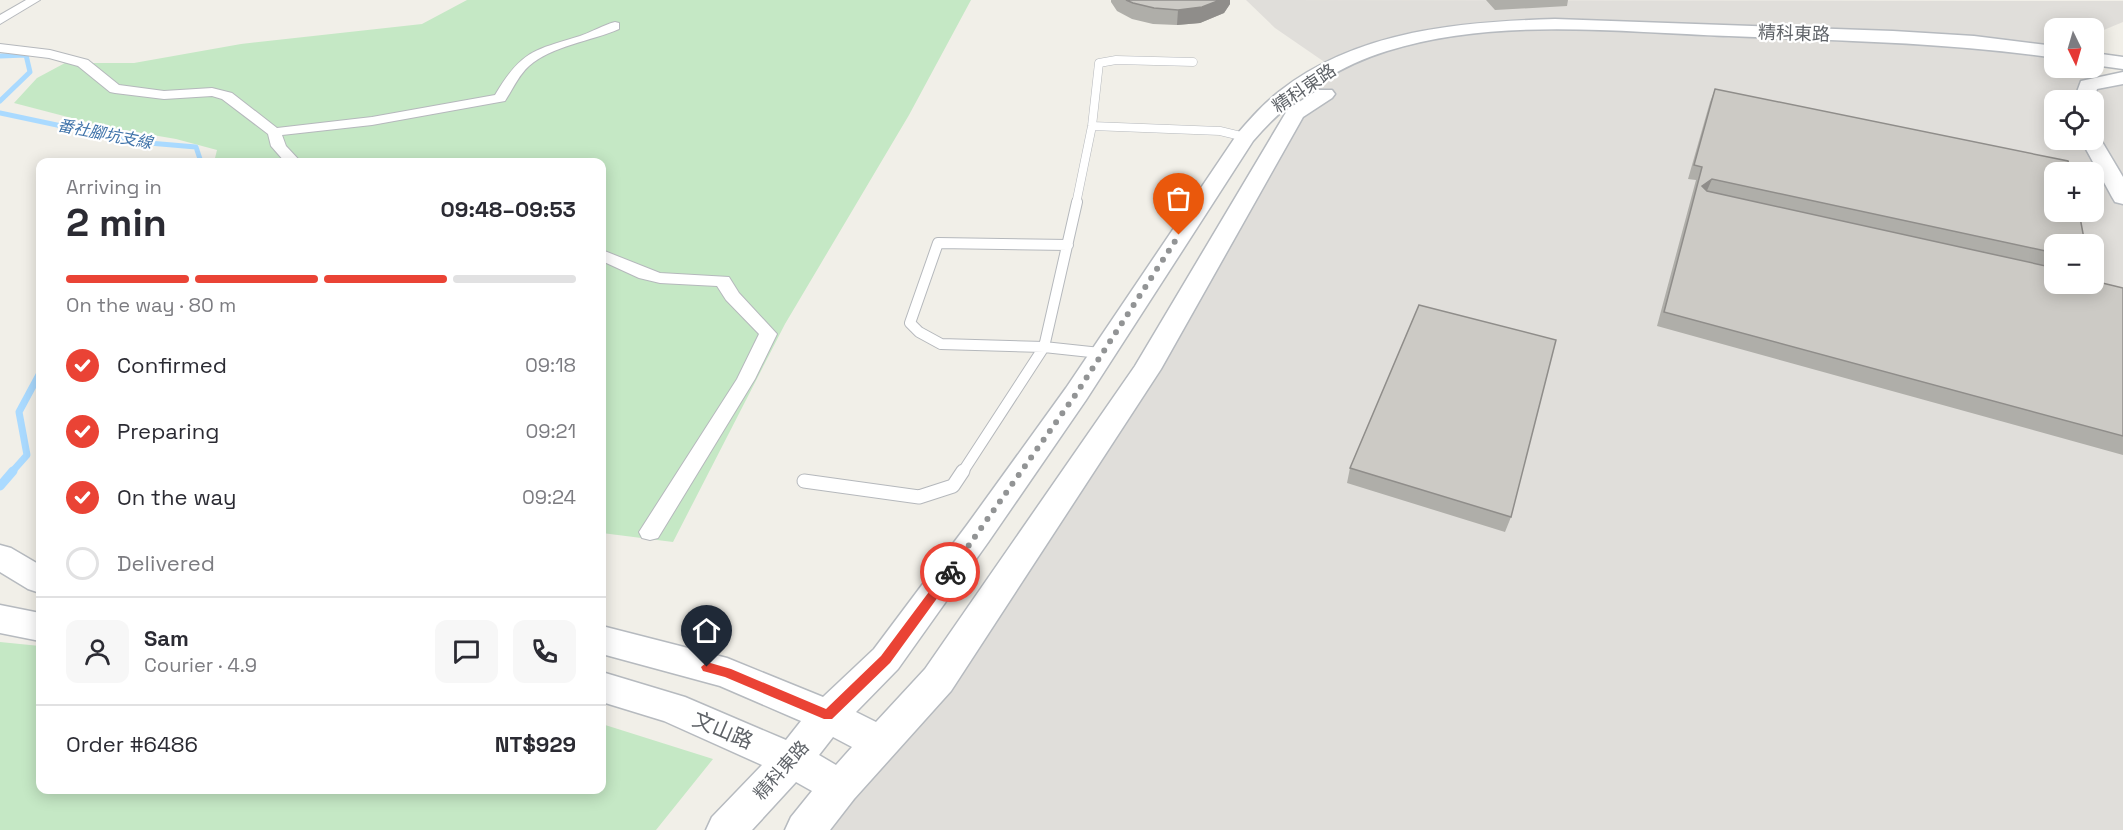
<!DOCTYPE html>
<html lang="en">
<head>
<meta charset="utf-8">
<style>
  body { margin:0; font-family:"Space Grotesk","Noto Sans TC",sans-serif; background:#f7f7f7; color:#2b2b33; height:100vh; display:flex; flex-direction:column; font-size:22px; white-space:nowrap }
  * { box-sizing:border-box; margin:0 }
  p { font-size:20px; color:#7c7c81 }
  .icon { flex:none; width:33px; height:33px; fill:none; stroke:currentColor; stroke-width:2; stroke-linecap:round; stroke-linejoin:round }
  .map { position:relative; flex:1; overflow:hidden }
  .drawer { position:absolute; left:36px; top:158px; width:570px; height:636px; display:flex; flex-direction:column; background:#fff; border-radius:12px; box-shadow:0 3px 15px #0003 }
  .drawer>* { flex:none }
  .needle { width:39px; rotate:175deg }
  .fabs { position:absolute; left:2044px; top:18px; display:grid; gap:12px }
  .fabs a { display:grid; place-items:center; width:60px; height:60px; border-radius:12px; background:#fff; box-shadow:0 3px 15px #0003; font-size:30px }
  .pin { position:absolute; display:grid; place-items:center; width:51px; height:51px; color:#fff; margin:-62px -26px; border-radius:50% 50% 50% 0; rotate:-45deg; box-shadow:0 0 6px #0007 }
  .pin .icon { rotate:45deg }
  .courier { position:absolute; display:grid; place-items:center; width:60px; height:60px; margin:-30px; border:4px solid #ea4335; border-radius:50%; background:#fff; color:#222; box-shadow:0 2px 8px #0007 }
  .overview em { font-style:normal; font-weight:800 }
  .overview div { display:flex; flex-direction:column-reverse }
  .overview { display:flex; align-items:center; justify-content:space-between; height:102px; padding:0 30px }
  h1 { font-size:39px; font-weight:800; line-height:45px }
  .bar { display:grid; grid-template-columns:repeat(4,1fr); gap:9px 6px; align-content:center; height:72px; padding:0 30px }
  .bar i { height:8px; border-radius:4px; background:#e1e1e2 }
  .bar .current { background:#ea4335 }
  .bar p { grid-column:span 4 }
  .line { display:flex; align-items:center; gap:15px; padding:0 30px; border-top:2px solid #e1e1e2 }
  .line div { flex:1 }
  .round { display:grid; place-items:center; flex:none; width:63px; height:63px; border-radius:12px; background:#f7f7f7 }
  ol { padding:0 30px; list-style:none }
  li { display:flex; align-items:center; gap:18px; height:66px }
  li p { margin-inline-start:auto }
  li .icon { padding:6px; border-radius:50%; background:#ea4335; color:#fff; stroke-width:4 }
  li:last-child { color:#7c7c81 }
  li i { width:33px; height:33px; border:3px solid #e1e1e2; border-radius:50% }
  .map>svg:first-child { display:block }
  .industrial { fill:#e0deda; fill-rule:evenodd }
  .green { fill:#c5e8c5 }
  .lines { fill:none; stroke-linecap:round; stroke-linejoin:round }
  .stream-far2 { stroke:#aadaff; stroke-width:5 }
  .stream-far1 { stroke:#aadaff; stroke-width:7 }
  .stream { stroke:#aadaff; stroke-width:9 }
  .lane-far2-casing { stroke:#b5b8bc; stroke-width:9 }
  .lane-far1-casing { stroke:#b5b8bc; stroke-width:12 }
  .lane-casing { stroke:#b5b8bc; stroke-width:15 }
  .street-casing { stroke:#b5b8bc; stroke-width:2 }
  .secondary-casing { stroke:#b6babf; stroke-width:3 }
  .lane-far2 { stroke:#fff; stroke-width:8 }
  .lane-far1 { stroke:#fff; stroke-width:10 }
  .lane { stroke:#fff; stroke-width:13 }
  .street { fill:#fff; fill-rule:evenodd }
  .secondary { fill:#fff; fill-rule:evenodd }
  .wall { fill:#afaea9 }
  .shaded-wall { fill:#8f8d8a }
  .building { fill:#cccac5; stroke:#8f8d8a; stroke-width:1.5 }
  .route { fill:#ea4335 }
  .done { stroke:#929495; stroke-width:6; stroke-dasharray:0 10.8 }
  .labels { text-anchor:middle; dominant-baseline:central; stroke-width:4.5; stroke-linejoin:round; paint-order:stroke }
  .far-water-label { font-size:16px; font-style:italic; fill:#4174aa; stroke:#fff }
  .street-label { font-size:18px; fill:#5f6368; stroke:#fff }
  .near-street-label { font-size:21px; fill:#5f6368; stroke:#fff }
</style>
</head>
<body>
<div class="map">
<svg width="2123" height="830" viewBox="0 0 2123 830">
  <rect width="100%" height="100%" fill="#f1efe8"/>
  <!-- industrial -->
  <path class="industrial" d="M1246,0L2123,1V22L2094,34V28H2055V68L2123,83V830H812L1025,553L1243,192L1275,130L1295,105L1321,83L1339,72L1275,28ZM2055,100H2094V140H2055ZM2055,172H2094V212H2055ZM2055,244H2094V284H2055Z"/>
  <!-- green -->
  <path class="green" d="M467,0H971L909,115L785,324L673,542L602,533V162H214L217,150L176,139L106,127L14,103L37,78L65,63H134L241,44L422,24Z
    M0,642L40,646V789H602V724L713,759L656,830H0Z"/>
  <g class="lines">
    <!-- stream-far2 -->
    <path class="stream-far2" d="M0,56L26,55L30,72L0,101
      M0,113L137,142L196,147L201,162"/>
    <!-- stream-far1 -->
    <path class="stream-far1" d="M11,473L27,455L19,412L40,373"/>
    <!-- stream -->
    <path class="stream" d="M0,486L13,471"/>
    <defs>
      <path id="lane-far2" d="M1092,126L1220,131L1245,137
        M1076,204L1092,126L1099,63L1116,60L1193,62"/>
      <path id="lane-far1" d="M1068,245L938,243L910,323L919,332L941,344L1044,347L1100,353
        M962,473L1044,347L1077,202"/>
      <path id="lane" d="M804,481L919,497L953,486L963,471"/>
      <path id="street" d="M26,0H40L0,24V15Z
        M615,22L619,23V29C592,41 551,46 529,66C518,76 513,89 505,101L372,125L282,135L286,146L301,162H285L271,146L268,134L222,99L212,96L164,99L115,93L110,92L78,66L49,58L0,52V44L50,50L88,60L119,85L164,91L212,88L232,93L277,128L372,117L495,95C521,51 534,50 580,36C592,32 603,25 615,22Z
        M602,250L660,273L729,277L739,293L777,334L755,379L658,538L650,540L642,538L639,532L737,379L759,334L726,300L717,286L660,283L639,278L602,261Z"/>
      <path id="secondary" d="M1555,19L1893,31L1974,36L2055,46V58C1947,42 1838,41 1729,36C1617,32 1496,17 1387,51C1333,68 1290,98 1253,141L1086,400L989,541L898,669L856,712L876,722L925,669L1135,366L1288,109L1318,90H1332L1335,94L1332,98L1303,117L1161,369L951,691L854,799L830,830H785L791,817L812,791L796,782L752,830H706L712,817L762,765L664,721L602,702V672L685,697L786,740L801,721L720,686L602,654V626L727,658L823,697L874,649L967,525L1066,388L1238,133C1251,118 1264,103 1280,91C1358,30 1461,22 1555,19ZM833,737L852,747L836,765L819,755Z
        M2094,53L2123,57V69L2094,65Z
        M2123,72V84L2097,89L2094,100H2074L2081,81Z
        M2094,134L2101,140L2123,177V204L2115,202L2112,197L2081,140H2094Z
        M0,545L11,548L40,565V593L28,589L0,572Z
        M0,605L40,613V641L0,633Z"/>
    </defs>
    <!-- lane-far2 casing -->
    <use href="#lane-far2" class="lane-far2-casing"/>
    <!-- lane-far1 casing -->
    <use href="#lane-far1" class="lane-far1-casing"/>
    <!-- lane casing -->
    <use href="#lane" class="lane-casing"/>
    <!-- street casing -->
    <use href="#street" class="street-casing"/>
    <!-- secondary casing -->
    <use href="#secondary" class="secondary-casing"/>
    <!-- lane-far2 -->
    <use href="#lane-far2" class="lane-far2"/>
    <!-- lane-far1 -->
    <use href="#lane-far1" class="lane-far1"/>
    <!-- lane -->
    <use href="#lane" class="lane"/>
    <!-- street -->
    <use href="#street" class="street"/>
    <!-- secondary -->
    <use href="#secondary" class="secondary"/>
  </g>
  <!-- wall -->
  <path class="wall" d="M1111,0H1230V4L1224,13L1200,23L1177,25L1153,24L1132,19L1117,11L1111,2Z
    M1486,0H1568L1567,6L1495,10Z
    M1715,89L2055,244V284L2123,288V455L1657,326L1696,180L1688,179L1710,102Z
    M1350,468L1511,517L1505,532L1347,483Z"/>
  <!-- shaded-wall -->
  <path class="shaded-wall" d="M1220,0H1230V4L1224,13L1200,23L1177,25L1178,10Z
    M1712,179L1706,193L1702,186Z"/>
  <!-- building -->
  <path class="building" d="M1126,0H1220L1202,7L1178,10L1154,8L1133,3Z
    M1715,89L2068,161L2071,172H2055V212H2079L2085,244H2055V253L1712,179L1702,186L1707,191L2055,268V284H2094V281L2123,288V436L1664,312L1702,167L1694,165Z
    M1419,305L1556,340L1511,517L1350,468Z"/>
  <!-- route -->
  <path class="route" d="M950,567L955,572L954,575L890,663L832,719H824L725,677L703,671L701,667L707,662L731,669L826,709L881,656L946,569Z"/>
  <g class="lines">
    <!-- done -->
    <path class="done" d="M950,572L1076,394L1179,235"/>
  </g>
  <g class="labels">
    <!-- far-water labels -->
    <g class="far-water-label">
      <text transform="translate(105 134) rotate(11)">番社腳坑支線</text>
    </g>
    <!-- street labels -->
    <g class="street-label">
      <text transform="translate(1794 33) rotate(2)">精科東路</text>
      <text transform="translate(1304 88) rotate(-34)">精科東路</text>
      <text transform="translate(781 770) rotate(-48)">精科東路</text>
    </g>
    <!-- near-street labels -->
    <g class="near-street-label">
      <text transform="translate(723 730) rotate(23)">文山路</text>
    </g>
  </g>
</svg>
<div class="fabs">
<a><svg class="needle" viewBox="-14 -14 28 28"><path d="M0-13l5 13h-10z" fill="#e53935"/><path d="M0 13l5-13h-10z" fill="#7c7c81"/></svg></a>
<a><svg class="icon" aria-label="locate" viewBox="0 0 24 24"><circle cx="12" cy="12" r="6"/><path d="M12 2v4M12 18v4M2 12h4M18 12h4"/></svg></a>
<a>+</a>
<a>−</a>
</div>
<div class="pin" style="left:1179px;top:235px;background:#ea580c"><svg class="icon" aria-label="bag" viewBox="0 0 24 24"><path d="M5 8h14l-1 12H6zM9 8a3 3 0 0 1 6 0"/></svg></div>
<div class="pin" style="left:707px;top:667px;background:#1f2937"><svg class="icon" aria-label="home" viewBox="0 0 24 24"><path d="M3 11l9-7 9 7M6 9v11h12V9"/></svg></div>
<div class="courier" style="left:950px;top:572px"><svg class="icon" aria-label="bike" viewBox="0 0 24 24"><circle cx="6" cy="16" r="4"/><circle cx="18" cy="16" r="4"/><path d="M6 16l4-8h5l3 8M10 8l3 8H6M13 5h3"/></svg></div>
<section class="drawer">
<div class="overview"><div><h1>2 min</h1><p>Arriving in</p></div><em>09:48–09:53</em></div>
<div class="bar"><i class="current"></i><i class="current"></i><i class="current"></i><i></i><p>On the way · 80 m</p></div>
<ol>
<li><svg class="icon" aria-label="check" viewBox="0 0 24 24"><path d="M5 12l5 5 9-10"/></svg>Confirmed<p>09:18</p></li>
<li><svg class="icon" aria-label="check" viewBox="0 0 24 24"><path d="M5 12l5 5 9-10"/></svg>Preparing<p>09:21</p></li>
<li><svg class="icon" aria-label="check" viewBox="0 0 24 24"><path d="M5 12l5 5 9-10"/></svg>On the way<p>09:24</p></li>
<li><i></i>Delivered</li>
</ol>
<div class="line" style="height:108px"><a class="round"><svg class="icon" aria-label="person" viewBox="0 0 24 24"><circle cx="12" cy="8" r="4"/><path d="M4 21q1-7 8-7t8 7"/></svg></a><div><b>Sam</b><p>Courier · 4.9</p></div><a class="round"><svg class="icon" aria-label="chat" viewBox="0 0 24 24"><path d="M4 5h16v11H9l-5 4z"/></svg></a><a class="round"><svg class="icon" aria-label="phone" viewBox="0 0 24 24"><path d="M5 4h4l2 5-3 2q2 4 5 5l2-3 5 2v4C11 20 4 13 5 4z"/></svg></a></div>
<div class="line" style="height:78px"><div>Order #6486</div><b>NT$929</b></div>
</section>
</div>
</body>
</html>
